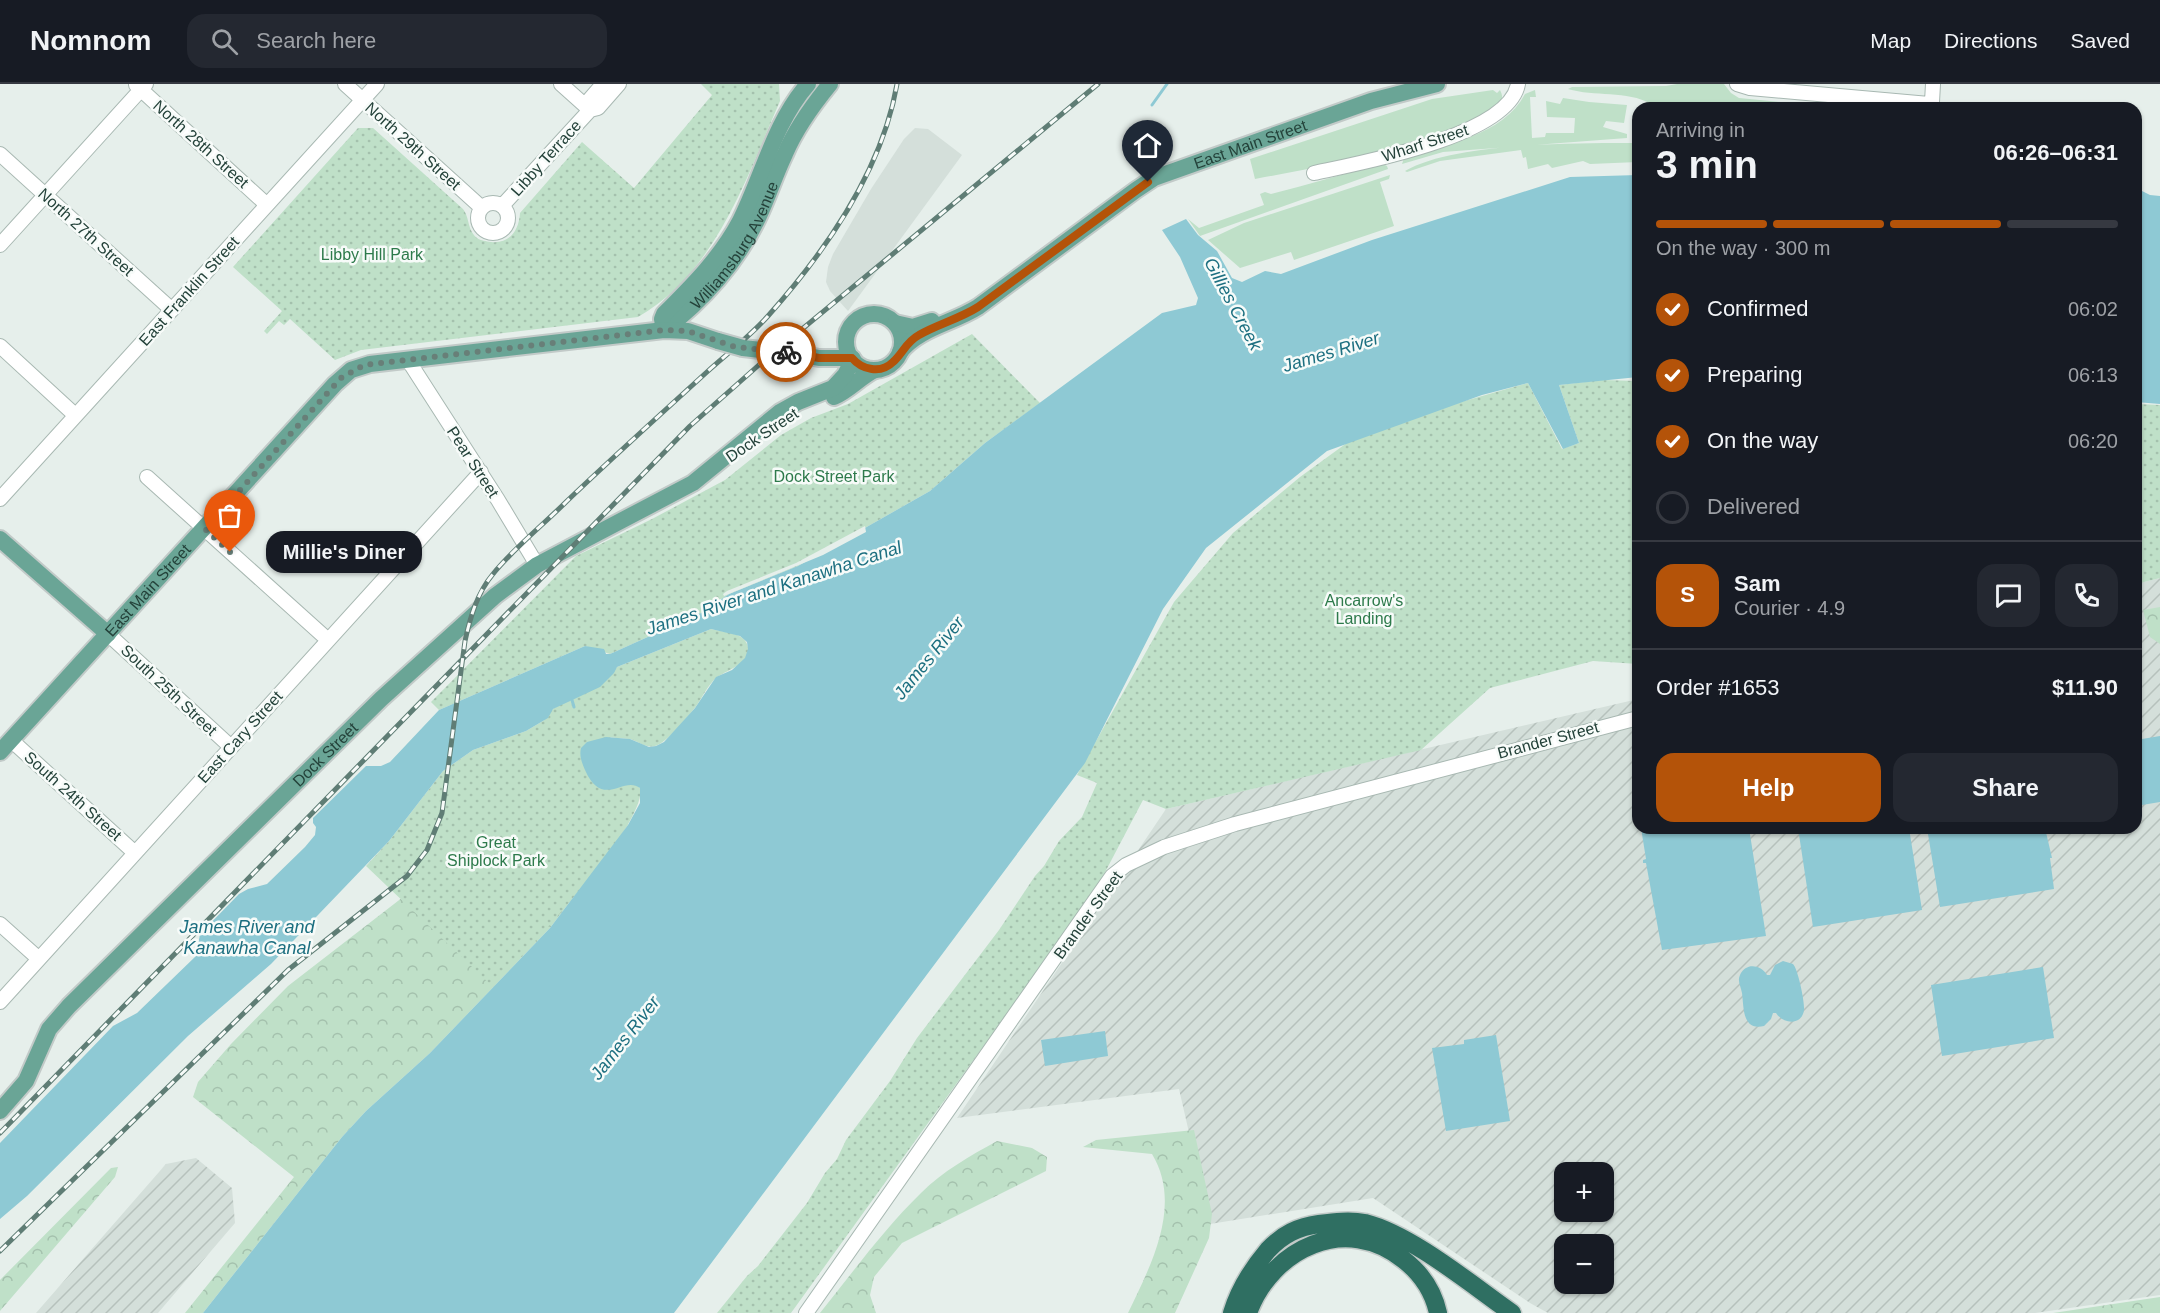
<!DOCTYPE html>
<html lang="en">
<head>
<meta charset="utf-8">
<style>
  body { margin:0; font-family:Helvetica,sans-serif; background:#242831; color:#f1f3f6; height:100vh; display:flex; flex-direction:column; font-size:22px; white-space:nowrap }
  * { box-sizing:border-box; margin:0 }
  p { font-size:20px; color:#9ea1a6 }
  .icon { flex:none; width:33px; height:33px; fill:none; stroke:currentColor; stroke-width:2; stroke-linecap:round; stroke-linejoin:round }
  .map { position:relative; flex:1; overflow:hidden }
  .side { position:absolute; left:1632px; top:18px; width:510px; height:732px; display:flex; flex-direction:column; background:#171b24; border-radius:18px; box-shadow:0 2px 4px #0004 }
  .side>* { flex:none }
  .controls { position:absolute; left:1554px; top:1078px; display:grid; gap:12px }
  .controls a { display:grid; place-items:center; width:60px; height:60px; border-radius:12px; background:#171b24; box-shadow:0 2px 4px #0004; font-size:30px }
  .pin { position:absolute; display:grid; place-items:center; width:51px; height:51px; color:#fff; margin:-62px -26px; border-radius:50% 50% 50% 0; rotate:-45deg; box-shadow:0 0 6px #0007 }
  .pin .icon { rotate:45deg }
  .courier { position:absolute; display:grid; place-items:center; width:60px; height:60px; margin:-30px; border:4px solid #b45309; border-radius:50%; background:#fff; color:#222; box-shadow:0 2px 8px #0007 }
  .bubble { position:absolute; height:42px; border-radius:18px; background:#171b24; box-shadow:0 2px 4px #0004; font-size:20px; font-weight:600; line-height:42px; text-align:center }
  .overview em { font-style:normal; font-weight:600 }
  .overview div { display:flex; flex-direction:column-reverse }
  .overview { display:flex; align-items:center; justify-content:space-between; height:102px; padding:0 24px }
  h1 { font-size:39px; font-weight:600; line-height:45px }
  .bar { display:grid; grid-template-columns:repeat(4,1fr); gap:9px 6px; align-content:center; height:72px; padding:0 24px }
  .bar i { height:8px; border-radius:4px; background:#363941 }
  .bar .active { background:#b45309 }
  .bar p { grid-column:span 4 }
  .line { display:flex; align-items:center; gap:15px; padding:0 24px; border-top:2px solid #363941 }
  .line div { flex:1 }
  .round { display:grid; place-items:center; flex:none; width:63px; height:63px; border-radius:18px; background:#242831 }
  ol { padding:0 24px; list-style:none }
  li { display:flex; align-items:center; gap:18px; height:66px }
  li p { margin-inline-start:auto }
  li .icon { padding:6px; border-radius:50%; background:#b45309; color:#fff; stroke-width:4 }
  li:last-child { color:#9ea1a6 }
  li i { width:33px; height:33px; border:3px solid #363941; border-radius:50% }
  .primary-button { display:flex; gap:12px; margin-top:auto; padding:12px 24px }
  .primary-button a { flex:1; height:69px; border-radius:18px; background:#b45309; color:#fff; font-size:24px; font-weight:600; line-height:69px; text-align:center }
  .primary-button a+a { background:#242831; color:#f1f3f6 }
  header { display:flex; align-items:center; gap:36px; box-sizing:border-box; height:84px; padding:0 30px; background:#171b24; border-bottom:2px solid #363941 }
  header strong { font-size:28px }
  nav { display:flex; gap:33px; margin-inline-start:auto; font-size:21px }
  .search { width:420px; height:54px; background:#242831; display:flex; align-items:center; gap:15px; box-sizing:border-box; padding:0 21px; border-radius:18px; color:#9ea1a6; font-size:22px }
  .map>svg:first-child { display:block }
  .built { fill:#d4dfda }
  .industrial { fill:url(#industrial-furrows); fill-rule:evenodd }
  .grass { fill:#bfe0c8 }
  .forest { fill:url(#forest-crowns) }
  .park { fill:url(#park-dots) }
  .water { fill:#8ec9d4 }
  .pier { fill:#e6efeb }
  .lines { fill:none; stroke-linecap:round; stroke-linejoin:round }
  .stream { stroke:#8ec9d4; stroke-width:3 }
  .minor-casing { stroke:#a8b8b2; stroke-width:16 }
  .major-casing { stroke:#c2cac8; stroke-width:20 }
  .highway-casing { stroke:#c2cac8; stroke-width:21 }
  .minor { stroke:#fff; stroke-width:14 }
  .major { stroke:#6aa596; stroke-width:16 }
  .highway { stroke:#2f6f62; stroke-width:18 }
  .rail-casing { stroke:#5f7d75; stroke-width:5 }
  .rail { stroke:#f7fbf9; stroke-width:3; stroke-dasharray:9; stroke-linecap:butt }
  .major-bridge-casing { stroke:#c2cac8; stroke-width:20; stroke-linecap:butt }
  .major-bridge { stroke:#6aa596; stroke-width:16 }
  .done { stroke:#687f78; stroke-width:6; stroke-dasharray:0 10.8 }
  .route { stroke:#b45309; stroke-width:8 }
  .labels { text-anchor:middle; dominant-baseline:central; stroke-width:5; stroke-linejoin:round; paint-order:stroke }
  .street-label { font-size:16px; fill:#24423a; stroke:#f7fbf9 }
  .park-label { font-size:16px; fill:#2d7a4b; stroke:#f7fbf9 }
  .water-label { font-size:18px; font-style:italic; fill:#1c6f80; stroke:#f7fbf9 }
</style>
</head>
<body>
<header>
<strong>Nomnom</strong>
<div class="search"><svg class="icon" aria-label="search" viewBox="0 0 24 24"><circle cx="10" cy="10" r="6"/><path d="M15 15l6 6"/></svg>Search here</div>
<nav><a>Map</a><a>Directions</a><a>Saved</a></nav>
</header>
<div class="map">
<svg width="2160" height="1229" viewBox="0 0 2160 1229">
  <defs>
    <pattern id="industrial-furrows" width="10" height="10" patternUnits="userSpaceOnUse" patternTransform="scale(1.5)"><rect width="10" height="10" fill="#d4dfda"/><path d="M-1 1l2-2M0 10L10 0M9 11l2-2" fill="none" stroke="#b6c1bc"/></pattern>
    <pattern id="forest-crowns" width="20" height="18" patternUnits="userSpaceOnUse" patternTransform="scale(1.5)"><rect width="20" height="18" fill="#bfe0c8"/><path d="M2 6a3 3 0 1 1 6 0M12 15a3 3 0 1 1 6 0" fill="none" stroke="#a4c1ad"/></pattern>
    <pattern id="park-dots" width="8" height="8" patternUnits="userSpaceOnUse" patternTransform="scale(1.5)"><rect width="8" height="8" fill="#bfe0c8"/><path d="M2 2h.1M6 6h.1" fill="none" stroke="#a4c1ad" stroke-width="1.8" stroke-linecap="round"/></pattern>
  </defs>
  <rect width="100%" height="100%" fill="#e6efeb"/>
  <!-- built -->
  <path class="built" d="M915,44L928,45L962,71L848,227L830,207L826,198L828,183L833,170L871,105L904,55Z"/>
  <!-- industrial -->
  <path class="industrial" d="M2160,494V1211L2035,1229H1548L1530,1219L1373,1114L1210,1140L1179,1005L957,1034L1166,725L1638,615V744H2136V500ZM1564,1089H1604V1128H1564ZM1564,1161H1604V1200H1564Z
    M196,1074L232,1104L235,1139L158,1229H36L166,1080Z"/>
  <!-- grass -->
  <path class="grass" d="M1677,0H1724L1731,9L1739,14L1842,24H1651V20C1627,6 1594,13 1568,5L1572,3L1666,2Z
    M1493,6L1497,9L1500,6C1503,12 1503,15 1499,21C1485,29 1470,39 1455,46C1392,72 1322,82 1255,95L1250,75L1432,15Z
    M1535,6L1536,13H1530L1532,54L1545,53L1546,49H1574L1575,34L1547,33L1546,17L1560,20L1563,14L1589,18L1627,21L1624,39L1606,37L1603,43L1627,50V54L1443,68L1402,80L1404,74C1444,60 1503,52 1525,10Z
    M1638,59V78L1590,80L1583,77L1552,84L1548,80L1528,85L1526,73L1523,74L1521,66L1440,77L1407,88L1405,87C1456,58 1578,59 1638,59Z
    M1383,80L1387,82L1388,85L1200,152L1188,135L1199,144L1264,121L1260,110L1265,108L1271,110C1308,101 1345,89 1383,80Z
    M1390,91L1389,95L1380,98L1394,142L1294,176L1291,168L1240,184L1208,156L1244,139Z"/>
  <!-- forest -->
  <path class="forest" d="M2160,523V560L2150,553L2143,526Z
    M600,603L628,741L550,844L430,969L366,1027L342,1053L203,1229H185L294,1093L193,1013L198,998L231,960L288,902L416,803L553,625Z
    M1194,1046L1212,1130L1209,1154L1175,1229H1128C1151,1181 1183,1121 1152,1070L1083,1063L1096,1056Z
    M997,1057L1032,1064L1047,1073L1046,1087L902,1159L874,1193L870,1211L876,1229H820C853,1188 884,1145 921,1109C943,1087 970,1072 997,1057Z
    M118,1083L115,1093L0,1227V1196L111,1084Z
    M2160,1213V1229H2053Z"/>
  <!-- park -->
  <path class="park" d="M701,0H779L780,17C746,95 716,188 638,233L361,266L335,276L290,235L284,241L279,237L267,250L264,247L282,227L233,183L358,44H373L463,125C470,134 467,146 477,154C481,157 486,157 491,158C510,160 519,146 520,129L582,58L634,104L712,11Z
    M972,250L1040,319L985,359L930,407L798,482L729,510L701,529L610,570L585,562L439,626L431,618L576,472L652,435L725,396L781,351L811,334L848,320Z
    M1602,296L1638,297V580L1593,577L1490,604L1421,666L1166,725L1143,716L1102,794L1063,852L791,1229H717L747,1192L758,1182L807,1119L825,1089L837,1075L846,1056L890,997L917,954L999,846L1035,792L1044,782L1059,757L1082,733L1097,699L1077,691L1174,518L1233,449L1300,393L1366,345L1528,299L1562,365L1579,359L1559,301Z
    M2136,320L2160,321V494L2136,500Z
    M711,545C721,548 743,548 747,560C755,579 725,586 716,594C708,601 703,612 697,621C690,630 666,660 655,662C646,665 637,656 629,655C618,654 607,653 597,654L630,700H635L640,704C649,739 520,874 493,903L366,782L389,757L443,687L473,666L526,647L548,634L553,625L617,583Z"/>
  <!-- water -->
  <path class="water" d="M1638,91V293L1559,301L1579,359L1563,365L1528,299L1482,311L1327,367L1206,464L1163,525L1085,679L674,1229H203L342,1053L366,1027L430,969L550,844L628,741L640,719V704C623,691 603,726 585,686C582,679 579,672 581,664L587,658L606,653L630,655L649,663L656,662L664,658L695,624L716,593L732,586L745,574L748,565L747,558L740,552L711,545L617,583L614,589L600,603L553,625L548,634L526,647L473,666L443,687L389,757L271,880L188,952L27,1112L0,1135V1059L113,942L137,929L196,872L200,850L239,810L248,805L267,800L305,763L315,751L316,743L313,739V734L366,682H381L390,678L439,626L585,562L604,565L606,570H610L701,529L729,510L798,482L930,407L985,359L1162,229L1196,221L1198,214L1180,173L1162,146L1186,135L1198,151L1217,167L1232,194L1242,198L1265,187L1281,190L1372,156L1570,93Z
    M2142,107L2150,111L2160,112V320L2136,318V109Z
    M2160,652V718L2136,722V656Z
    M1641,744H1749L1766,852L1662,866L1646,779H1643V776L1646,775Z
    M1798,744H1909L1922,826L1813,843Z
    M1927,744H2045L2052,774H2050L2054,805L1940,823Z
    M1783,877L1793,880C1798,885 1805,919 1804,926C1802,942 1783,940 1776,929H1773L1771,935L1764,942C1742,947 1744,924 1742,909C1741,903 1737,897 1740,891C1746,878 1761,881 1767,891H1770L1775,881Z
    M2043,883L2054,954L1942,972L1931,901Z
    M1105,947L1108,972L1045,982L1041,956Z
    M1496,951L1510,1037L1446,1047L1432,964L1464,960V956Z"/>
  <!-- pier -->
  <path class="pier" d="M865,442L866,448L823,471L724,512L723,510L727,507L796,479Z"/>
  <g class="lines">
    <!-- stream -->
    <path class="stream" d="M1152,21L1167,0
      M572,616L574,623"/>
    <defs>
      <path id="minor" d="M345,0L482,124
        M561,0L590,26
        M1737,0L1750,4L1929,20L1932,18L1933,0
        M136,1L267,121
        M590,26L589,16L603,0
        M0,70L172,226
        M1314,89C1360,79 1509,52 1518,0
        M478 134a15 15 0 1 1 30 0a15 15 0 1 1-30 0Z
        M502,122L590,26L598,24L619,0
        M0,161L146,0
        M0,262L75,331
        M408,276L498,416L537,481
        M147,393L328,556
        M0,415L377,0
        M108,550L231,663
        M11,656L135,769
        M0,840L39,875
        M0,918L481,388
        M806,1229L1112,792L1126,781L1164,763L1235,740L1638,634"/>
      <g id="major">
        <circle cx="874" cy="258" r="28"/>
        <path d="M895,239L913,243L932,237"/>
        <path id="s1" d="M664,246C703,217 737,178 758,134C768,113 775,91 785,70C796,44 812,22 830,0"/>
        <path d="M664,246L662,235L664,230C693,201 721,173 740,137C763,91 774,39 808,0"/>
        <path d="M743,264L804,271L819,274H852"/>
        <path id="s2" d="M900,268C919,244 953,239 978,223L1136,106L1154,94L1371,17L1437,0"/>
        <path d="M834,313C850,306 860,293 875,286"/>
        <path d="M0,455L108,550"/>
        <path id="s3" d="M0,668L335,300L351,286L370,280L664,246L688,247L718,257"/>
        <path id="s4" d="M0,1027L26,997L49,945L69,922L381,615L495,512L537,481L693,399L780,328L798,318L833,304L845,291L853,275"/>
      </g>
      <path id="highway" d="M1232,1229C1239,1206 1252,1185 1268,1166C1283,1150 1298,1143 1319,1140C1334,1138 1350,1136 1365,1139C1412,1151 1472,1201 1512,1229
        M1248,1229C1272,1164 1346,1129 1404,1176C1422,1190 1433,1206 1438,1229"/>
    </defs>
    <!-- minor casing -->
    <use href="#minor" class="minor-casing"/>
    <!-- major casing -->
    <use href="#major" class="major-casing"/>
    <!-- highway casing -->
    <use href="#highway" class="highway-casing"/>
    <!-- minor -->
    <use href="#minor" class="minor"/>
    <!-- major -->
    <use href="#major" class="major"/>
    <!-- highway -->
    <use href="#highway" class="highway"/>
    <defs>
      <path id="rail" d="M0,1049L690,342L760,280L1098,0
        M0,1167L288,886L407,792L427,766L442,729L465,557C470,534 477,509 493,490C513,465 544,440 567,417C613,373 661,330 708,287C728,269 750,252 768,232C826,167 882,87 897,0"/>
    </defs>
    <!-- rail casing -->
    <use href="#rail" class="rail-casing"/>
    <!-- rail -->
    <use href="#rail" class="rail"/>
    <defs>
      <path id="major-bridge" d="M718,257L743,264"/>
    </defs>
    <!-- major-bridge casing -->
    <use href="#major-bridge" class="major-bridge-casing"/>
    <!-- major-bridge -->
    <use href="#major-bridge" class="major-bridge"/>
  </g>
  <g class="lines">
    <!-- done -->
    <path class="done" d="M230,468L205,445L341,294L364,281L664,246L688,247L735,263L786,268"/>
    <!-- route -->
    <path class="route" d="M786,268L819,274H852C862,286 881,290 893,278C903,269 906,258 919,251C938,240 959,235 978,223L1148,98"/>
  </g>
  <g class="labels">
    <!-- street labels -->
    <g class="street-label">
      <text transform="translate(1425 59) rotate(-18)">Wharf Street</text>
      <text transform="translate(201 60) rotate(42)">North 28th Street</text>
      <text stroke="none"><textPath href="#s2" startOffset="411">East Main Street</textPath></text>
      <text transform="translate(413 62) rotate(42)">North 29th Street</text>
      <text transform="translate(546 74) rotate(-48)">Libby Terrace</text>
      <text transform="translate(86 148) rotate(42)">North 27th Street</text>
      <text stroke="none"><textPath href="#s1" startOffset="112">Williamsburg Avenue</textPath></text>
      <text transform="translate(189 207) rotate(-48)">East Franklin Street</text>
      <text transform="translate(762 351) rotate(-34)">Dock Street</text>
      <text transform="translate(473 378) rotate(57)">Pear Street</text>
      <text stroke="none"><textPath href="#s3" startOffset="219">East Main Street</textPath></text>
      <text transform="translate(169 606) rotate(43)">South 25th Street</text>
      <text transform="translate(240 653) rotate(-48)">East Cary Street</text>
      <text transform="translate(1548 656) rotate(-15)">Brander Street</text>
      <text stroke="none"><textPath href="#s4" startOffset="486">Dock Street</textPath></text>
      <text transform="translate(73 712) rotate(42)">South 24th Street</text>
      <text transform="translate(1088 831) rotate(-54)">Brander Street</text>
    </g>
    <!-- park labels -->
    <g class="park-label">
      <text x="372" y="170">Libby Hill Park</text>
      <text x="834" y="392">Dock Street Park</text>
      <text x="1364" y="516">Ancarrow's<tspan x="1364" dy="18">Landing</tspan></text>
      <text x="496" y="758">Great<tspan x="496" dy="18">Shiplock Park</tspan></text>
    </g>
    <!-- water labels -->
    <g class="water-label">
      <text transform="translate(1233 220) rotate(62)">Gillies Creek</text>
      <text transform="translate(1331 268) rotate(-17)">James River</text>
      <text transform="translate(774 504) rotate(-18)">James River and Kanawha Canal</text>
      <text transform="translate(929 574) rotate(-51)">James River</text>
      <text x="247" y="843">James River and<tspan x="247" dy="21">Kanawha Canal</tspan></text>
      <text transform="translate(625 954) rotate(-52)">James River</text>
    </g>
  </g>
</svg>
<div class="controls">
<a>+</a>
<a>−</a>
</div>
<div class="pin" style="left:230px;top:468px;background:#ea580c"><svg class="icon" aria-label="bag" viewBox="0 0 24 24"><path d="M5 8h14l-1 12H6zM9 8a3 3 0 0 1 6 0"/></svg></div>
<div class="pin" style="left:1148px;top:98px;background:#1f2937"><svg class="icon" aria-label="home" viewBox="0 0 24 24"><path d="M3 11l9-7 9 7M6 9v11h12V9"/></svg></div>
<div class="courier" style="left:786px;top:268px"><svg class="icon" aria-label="bike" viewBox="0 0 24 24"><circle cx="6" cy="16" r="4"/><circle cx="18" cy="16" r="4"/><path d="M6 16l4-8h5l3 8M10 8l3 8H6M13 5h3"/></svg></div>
<div class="bubble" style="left:266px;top:447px;width:156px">Millie's Diner</div>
<section class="side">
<div class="overview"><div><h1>3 min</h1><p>Arriving in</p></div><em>06:26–06:31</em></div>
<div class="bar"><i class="active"></i><i class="active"></i><i class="active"></i><i></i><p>On the way · 300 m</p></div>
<ol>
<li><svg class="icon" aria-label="check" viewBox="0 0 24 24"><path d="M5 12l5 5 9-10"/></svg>Confirmed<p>06:02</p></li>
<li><svg class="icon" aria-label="check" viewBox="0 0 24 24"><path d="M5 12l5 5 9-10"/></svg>Preparing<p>06:13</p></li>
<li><svg class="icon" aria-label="check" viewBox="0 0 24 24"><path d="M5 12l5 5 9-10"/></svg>On the way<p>06:20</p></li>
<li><i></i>Delivered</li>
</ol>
<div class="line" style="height:108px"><b class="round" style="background:#b45309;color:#fff">S</b><div><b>Sam</b><p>Courier · 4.9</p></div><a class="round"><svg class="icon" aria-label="chat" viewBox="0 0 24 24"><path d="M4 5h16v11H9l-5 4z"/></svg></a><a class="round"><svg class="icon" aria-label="phone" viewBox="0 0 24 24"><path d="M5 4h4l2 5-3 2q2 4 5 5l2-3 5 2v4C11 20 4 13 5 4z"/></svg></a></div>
<div class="line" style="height:78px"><div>Order #1653</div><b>$11.90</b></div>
<div class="primary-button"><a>Help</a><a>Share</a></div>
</section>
</div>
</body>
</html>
